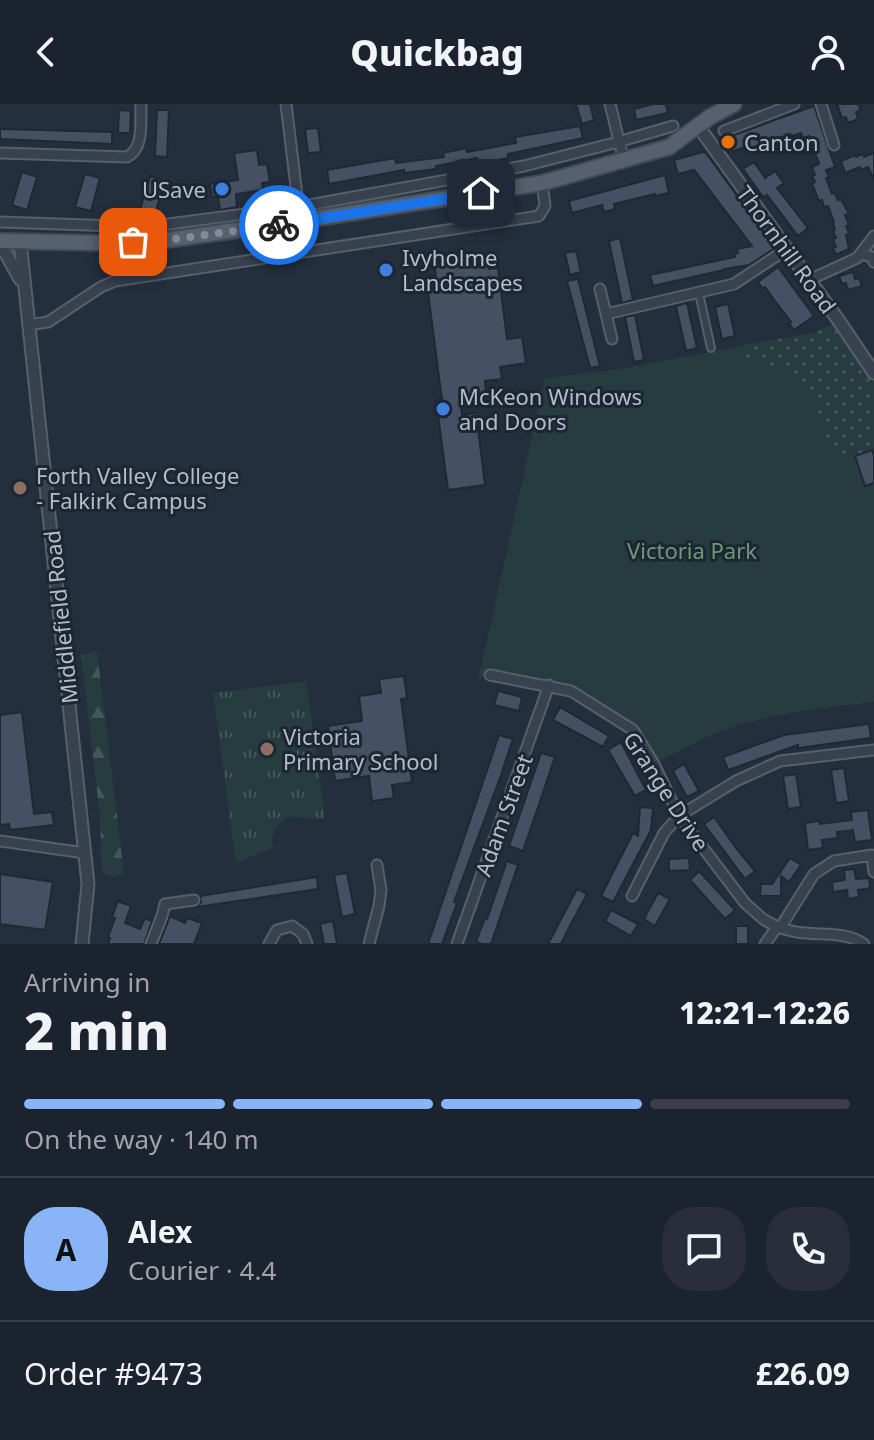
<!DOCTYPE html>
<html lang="en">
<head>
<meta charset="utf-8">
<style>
  body { margin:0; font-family:"Noto Sans",sans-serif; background:#282f3a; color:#f1f3f6; height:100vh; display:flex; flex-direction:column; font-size:30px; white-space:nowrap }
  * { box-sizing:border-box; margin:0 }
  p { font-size:26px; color:#a0a4aa }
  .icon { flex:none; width:44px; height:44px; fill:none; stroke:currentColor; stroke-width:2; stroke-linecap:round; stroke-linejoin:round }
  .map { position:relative; height:840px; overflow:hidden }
  .details { display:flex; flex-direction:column; background:#1b232e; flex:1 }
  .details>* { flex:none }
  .pin { position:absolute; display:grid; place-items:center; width:68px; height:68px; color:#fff; margin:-34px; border-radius:16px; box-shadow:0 4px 12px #0006 }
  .courier { position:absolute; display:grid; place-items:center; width:80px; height:80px; margin:-40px; border:6px solid #1a73e8; border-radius:50%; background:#fff; color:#222; box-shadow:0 2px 10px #0007 }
  .headline em { font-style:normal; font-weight:800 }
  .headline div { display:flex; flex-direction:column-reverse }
  .headline { display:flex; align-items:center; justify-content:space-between; height:136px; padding:0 24px }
  h1 { font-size:52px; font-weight:800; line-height:60px }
  .bar { display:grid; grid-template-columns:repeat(4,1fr); gap:12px 8px; align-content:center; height:96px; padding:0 24px }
  .bar i { height:10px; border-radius:6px; background:#39404a }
  .bar .selected { background:#8ab4f8 }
  .bar p { grid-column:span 4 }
  .line { display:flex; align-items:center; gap:20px; padding:0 24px; border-top:2px solid #39404a }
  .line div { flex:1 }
  .round { display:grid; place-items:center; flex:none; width:84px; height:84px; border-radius:32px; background:#282f3a }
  header { display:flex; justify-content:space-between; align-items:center; height:104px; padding:0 24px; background:#1b232e; font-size:36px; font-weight:800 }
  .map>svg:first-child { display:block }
  .grass { fill:url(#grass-tufts) }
  .forest { fill:url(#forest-firs) }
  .park { fill:#263c3f }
  .garden { fill:url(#garden-dots) }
  .building { fill:#455162; stroke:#1f2835; stroke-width:2 }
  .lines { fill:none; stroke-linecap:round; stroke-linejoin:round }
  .pedestrian-casing { stroke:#565f6c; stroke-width:10 }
  .minor-casing { stroke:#565f6c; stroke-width:13 }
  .tertiary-casing { stroke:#565f6c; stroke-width:15 }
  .primary-casing { stroke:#414a57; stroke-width:18 }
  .pedestrian { stroke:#38414e; stroke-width:6 }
  .minor { stroke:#38414e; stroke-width:9 }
  .tertiary { stroke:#38414e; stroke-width:11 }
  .primary { stroke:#56606e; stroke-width:14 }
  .done { stroke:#828b98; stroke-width:8; stroke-dasharray:0 14.4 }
  .route { stroke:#1a73e8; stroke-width:10 }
  .food-dot { fill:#e8710a; stroke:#1d2633; stroke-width:3 }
  .shop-dot { fill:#3f7fe0; stroke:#1d2633; stroke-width:3 }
  .education-dot { fill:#8d6e63; stroke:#1d2633; stroke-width:3 }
  .labels { text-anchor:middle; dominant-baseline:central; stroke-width:6; stroke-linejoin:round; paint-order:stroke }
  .poi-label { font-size:22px; fill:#b4bcc9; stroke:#1d2633; text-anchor:start }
  .street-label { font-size:22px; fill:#b4bcc9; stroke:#1d2633 }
  .park-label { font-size:22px; fill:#6b9a76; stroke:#1d2633 }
</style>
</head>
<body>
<header><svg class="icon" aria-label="back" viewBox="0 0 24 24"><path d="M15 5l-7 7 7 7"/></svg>Quickbag<svg class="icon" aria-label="person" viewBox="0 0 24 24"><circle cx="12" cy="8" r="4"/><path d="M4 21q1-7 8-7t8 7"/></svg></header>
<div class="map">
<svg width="874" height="840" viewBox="0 0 874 840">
  <defs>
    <pattern id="grass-tufts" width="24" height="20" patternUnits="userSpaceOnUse" patternTransform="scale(2)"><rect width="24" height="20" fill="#263c3f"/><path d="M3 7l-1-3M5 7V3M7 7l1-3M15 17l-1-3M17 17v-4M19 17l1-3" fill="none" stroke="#435659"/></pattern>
    <pattern id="forest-firs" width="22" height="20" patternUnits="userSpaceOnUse" patternTransform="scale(2)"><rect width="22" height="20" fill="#263c3f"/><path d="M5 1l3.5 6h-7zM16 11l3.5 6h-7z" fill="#435659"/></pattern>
    <pattern id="garden-dots" width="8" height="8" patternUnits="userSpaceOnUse" patternTransform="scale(2)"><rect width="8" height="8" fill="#263c3f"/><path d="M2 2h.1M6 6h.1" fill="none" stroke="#435659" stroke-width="1.8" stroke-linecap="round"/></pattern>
  </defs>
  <rect width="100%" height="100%" fill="#242f3e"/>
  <!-- grass -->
  <path class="grass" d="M306,577L325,714C294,718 285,699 271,737L274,743L236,759L213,589Z"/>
  <!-- forest -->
  <path class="forest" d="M97,548L124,770C116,772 108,774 102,767L100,713L81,550Z"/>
  <!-- park -->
  <path class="park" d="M839,217L874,269V598C825,604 774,608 727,625C702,634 678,648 654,660L633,626L571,587L490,571L483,572L478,577L545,274L614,266L813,229Z"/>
  <!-- garden -->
  <path class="garden" d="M839,217L874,269V342L872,346L847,354L831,350C814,296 810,267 747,257L744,241L813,229Z"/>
  <!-- building -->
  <path class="building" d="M576,0H590L594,16L582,20Z
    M653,0H666L668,9L636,16L634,5Z
    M837,0H858L861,6L856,8L858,15L848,19L846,13L842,14Z
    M814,2L835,63L826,66L829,73L826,74L832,90L835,89L838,96L841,95L849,110L845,111L849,121L846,122L849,129L846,131L849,145L836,151L833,144L836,143L833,135L836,134L833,127L835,126L833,119L834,118L828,102L824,103L822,96L819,97L812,80L815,78L812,72L815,71L812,63L819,60L809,32L803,34L801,29L792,32L790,30L748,45L747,42L729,49L720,36Z
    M119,6L131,7L130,29H118Z
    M157,6H169L167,53L155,52Z
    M580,22L583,34L508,50V54L478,60L477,54L436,62V65L404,69V66L329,80L327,66L395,54L396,59L444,53L443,49L466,44L467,48L516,39L515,33Z
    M318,24L321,48L308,49L305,25Z
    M0,25L112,28V40L0,35Z
    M257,46L259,61L267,60L270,78L262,79L263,86L236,90L237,103L220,106L218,93H212L210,80L238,76L234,49Z
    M703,48L706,49L775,144L749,161L724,165V166L653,182L650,171L735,153V150L738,149L737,145L752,142L694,66L678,70L674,56Z
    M874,49V76L868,63L861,66L860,63L845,69L841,57L855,51L856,53L863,50L864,53Z
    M754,58L765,74L775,67L784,79L777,84L808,124L798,132L767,91L763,93L743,65Z
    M22,68L37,73L27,106L12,101Z
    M85,70L100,74L91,107L75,103Z
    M665,71L669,89L655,92V90L614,100L615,105L604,108L602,101L572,109L569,97Z
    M150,72L165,77L155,110L140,106Z
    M620,134L633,196L622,199L609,137Z
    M576,147L581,168L570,171L565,149Z
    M487,152L489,165L498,164L507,235L522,233L526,259L500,263L502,275L485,277L486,290L460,293L462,311L476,309L485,381L448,386L436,296H442L426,173L436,172L434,158Z
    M778,163L814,212L794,226L789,220L791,218L775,197L765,183L763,185L758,178Z
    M853,168L855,175L859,174L862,182L848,186L846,179L842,180L839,172Z
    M578,175L600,262L590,264L567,177Z
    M687,199L697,244L686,247L676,202Z
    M728,200L735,232L722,235L715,203Z
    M635,211L644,256L634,258L625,213Z
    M872,346L874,352V379L865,382L855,352Z
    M404,572L407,594L401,595L412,678L392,681L394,694L372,697L369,672L335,677L328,622L362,617L359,592L381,589L379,575Z
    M498,587L522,593L519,607L494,601Z
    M560,603L609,632L603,643L553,616Z
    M22,608L34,710L52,708L54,721L10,726L9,720L0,721V611Z
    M869,620L871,634L798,644V641L728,666L723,653L784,631Z
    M499,631L513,635L501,671L454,798L457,799L442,840H428Z
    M621,638L646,686L635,692L608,646Z
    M541,649L555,653L523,747L509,742Z
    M684,660L699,687L687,693L673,667Z
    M844,664L849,697L836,699L831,666Z
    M796,670L801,703L788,705L783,672Z
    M640,703L653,704L651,726L613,798L601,792L633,729L638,732Z
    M868,706L872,736L855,738L853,726L837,728L838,734L822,736L823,744L808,746L805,719L819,717L820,720L852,716L851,708Z
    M714,713L736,744L755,767L745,775L704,720Z
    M689,754L690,766L669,767V755Z
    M790,754L801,761L789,778L781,772V792H760L761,780H772Z
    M507,757L518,761L491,840H482L476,838L485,814L487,815Z
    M854,765L856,775L869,774L870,784L858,786L859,793L848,795L847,786L833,788L832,778L845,776L844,766Z
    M699,767L735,806L725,815L690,776Z
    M347,769L355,810L342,813L334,771Z
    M0,770L53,778L45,826L0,820Z
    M317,773L318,785L197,803L201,798L200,792Z
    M577,785L587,790L572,818L561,840H548Z
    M658,789L670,795L655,822L644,815Z
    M118,797L131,802L125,819L140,825L145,814L152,817L144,840H108L110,834L108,833L115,814L112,813Z
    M611,806L638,820L631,832L605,817Z
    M170,812L185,819L187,814L202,819L194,840H159Z
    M333,817L337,840H324L320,820Z
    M736,822H748V840H736Z"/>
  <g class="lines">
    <defs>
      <path id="pedestrian" d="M699,189L711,244"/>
      <path id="minor" d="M286,0L299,108
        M610,0L624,57
        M821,0L834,41
        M724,27L794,0
        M0,49L127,53C145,43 140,19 141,0
        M0,118L145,123L298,103L524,62L618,38L673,22
        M860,150L872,153L874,158
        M809,176L857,154L874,132
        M600,185L612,235
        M606,210L734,180L787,145
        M28,221L48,218L101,183L115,177L539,112L545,102L542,79
        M490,571L571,587L633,626L654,660L679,712L745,799L763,815L777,823
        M0,737L85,749
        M632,792L664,729L679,712L736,677L780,657L874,646
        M780,824C788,826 797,829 806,829C826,831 847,828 864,840
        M151,840L162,812L165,800L194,796
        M269,840L277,826L292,822L303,830L307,840
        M369,840L379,802L381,786L377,761
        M457,840L549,581
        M765,840L777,823L780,824L814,770L834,757L872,751L874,768"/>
      <path id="tertiary" d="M698,22L839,217L874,269
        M20,137L88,780L82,840
        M0,142L5,148L20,175"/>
      <path id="primary" d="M0,137L106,139L160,137L300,117L542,79L669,43L710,13L734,0"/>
    </defs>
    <!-- pedestrian casing -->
    <use href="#pedestrian" class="pedestrian-casing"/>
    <!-- minor casing -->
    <use href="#minor" class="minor-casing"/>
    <!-- tertiary casing -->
    <use href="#tertiary" class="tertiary-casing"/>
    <!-- primary casing -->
    <use href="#primary" class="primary-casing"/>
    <!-- pedestrian -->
    <use href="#pedestrian" class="pedestrian"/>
    <!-- minor -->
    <use href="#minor" class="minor"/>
    <!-- tertiary -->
    <use href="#tertiary" class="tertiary"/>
    <!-- primary -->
    <use href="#primary" class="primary"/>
  </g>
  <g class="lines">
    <!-- done -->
    <path class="done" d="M133,138L160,137L279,121"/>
    <!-- route -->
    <path class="route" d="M279,121L481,89"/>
  </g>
  <!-- markers -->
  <circle class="food-dot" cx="728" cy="38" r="8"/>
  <g class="shop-dot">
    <circle cx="222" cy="85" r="8"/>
    <circle cx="386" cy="166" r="8"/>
    <circle cx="443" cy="305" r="8"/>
  </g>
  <g class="education-dot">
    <circle cx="20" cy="384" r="8"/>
    <circle cx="267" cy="645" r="8"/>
  </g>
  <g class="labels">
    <!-- poi labels -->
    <g class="poi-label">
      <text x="744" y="38">Canton</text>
      <text x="206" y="85" text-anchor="end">USave</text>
      <text x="402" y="153">Ivyholme<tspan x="402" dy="25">Landscapes</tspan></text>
      <text x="459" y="292">McKeon Windows<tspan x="459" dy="25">and Doors</tspan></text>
      <text x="36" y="371">Forth Valley College<tspan x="36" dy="25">- Falkirk Campus</tspan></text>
      <text x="283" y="632">Victoria<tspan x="283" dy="25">Primary School</tspan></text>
    </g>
    <!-- street labels -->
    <g class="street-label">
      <text transform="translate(787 145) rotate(54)">Thornhill Road</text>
      <text transform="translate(60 513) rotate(-96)">Middlefield Road</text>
      <text transform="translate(667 687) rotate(57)">Grange Drive</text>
      <text transform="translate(503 711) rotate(-70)">Adam Street</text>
    </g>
    <!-- park labels -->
    <g class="park-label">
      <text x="692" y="446">Victoria Park</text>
    </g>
  </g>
</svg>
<div class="pin" style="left:133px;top:138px;background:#ea580c"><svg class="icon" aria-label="bag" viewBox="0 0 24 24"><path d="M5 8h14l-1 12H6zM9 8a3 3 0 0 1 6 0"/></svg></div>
<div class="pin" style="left:481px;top:89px;background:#1f2937"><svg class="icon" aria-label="home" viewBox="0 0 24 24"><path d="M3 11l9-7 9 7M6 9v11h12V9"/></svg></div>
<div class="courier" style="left:279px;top:121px"><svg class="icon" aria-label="bike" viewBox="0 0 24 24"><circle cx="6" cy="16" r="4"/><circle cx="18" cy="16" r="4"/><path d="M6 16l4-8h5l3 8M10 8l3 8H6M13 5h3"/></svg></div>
</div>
<section class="details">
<div class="headline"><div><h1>2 min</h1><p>Arriving in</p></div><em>12:21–12:26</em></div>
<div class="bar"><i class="selected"></i><i class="selected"></i><i class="selected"></i><i></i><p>On the way · 140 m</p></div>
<div class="line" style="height:144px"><b class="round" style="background:#8ab4f8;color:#111">A</b><div><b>Alex</b><p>Courier · 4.4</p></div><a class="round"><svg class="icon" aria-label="chat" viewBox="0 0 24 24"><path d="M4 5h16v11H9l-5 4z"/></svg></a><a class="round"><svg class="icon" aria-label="phone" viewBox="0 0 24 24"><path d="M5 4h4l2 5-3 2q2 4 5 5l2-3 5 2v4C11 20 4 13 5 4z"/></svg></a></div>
<div class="line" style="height:104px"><div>Order #9473</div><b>£26.09</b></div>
</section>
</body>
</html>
